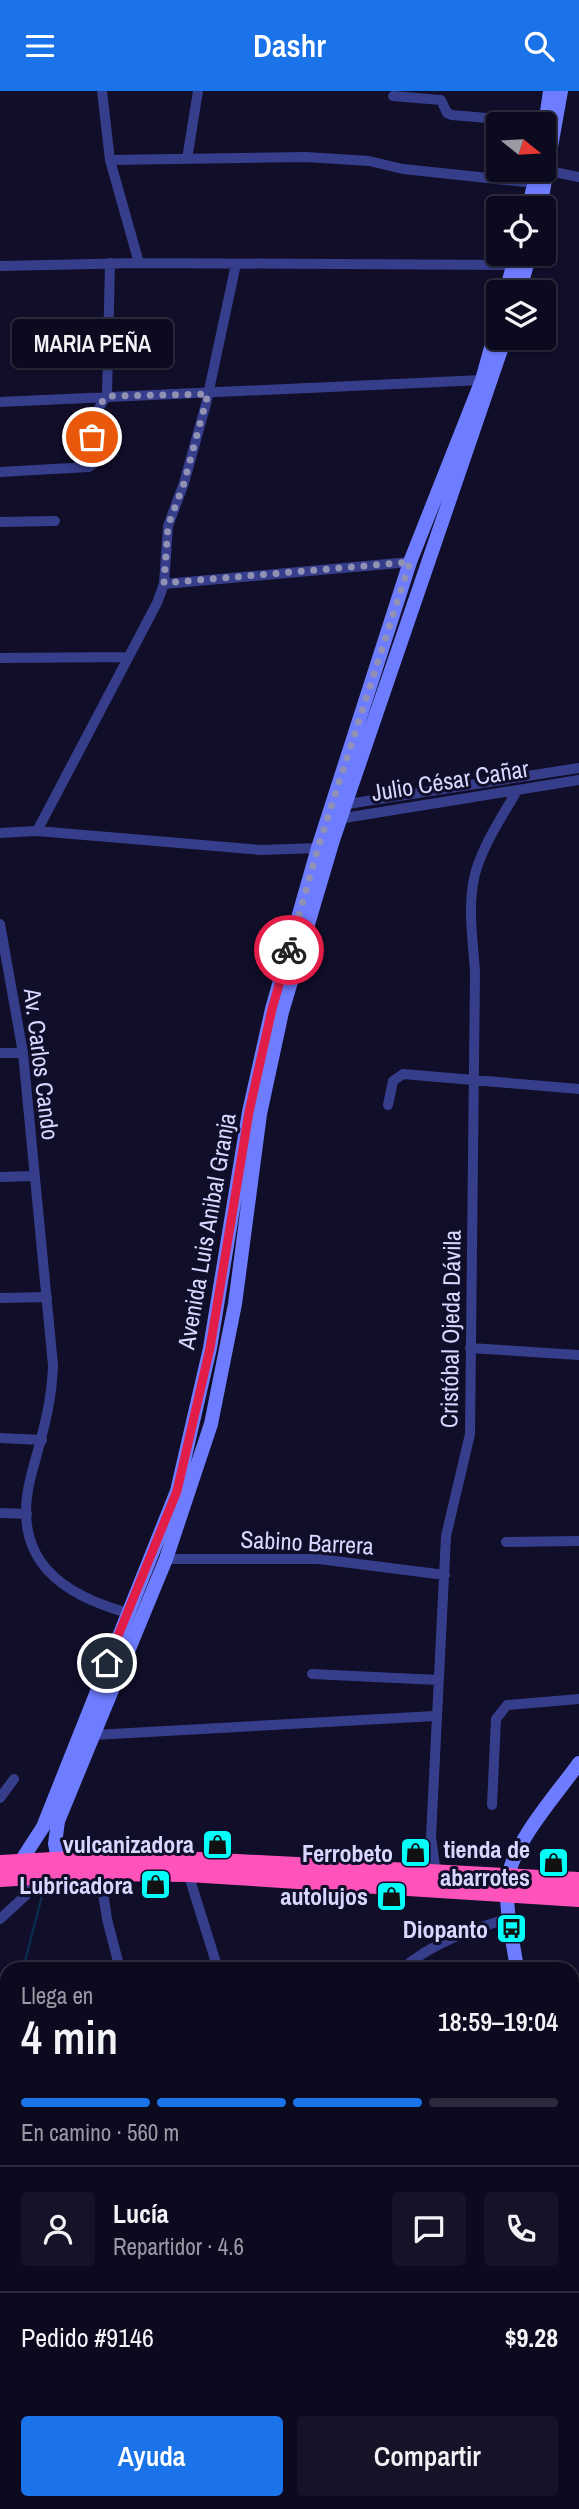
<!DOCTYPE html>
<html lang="es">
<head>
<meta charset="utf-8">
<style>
  body { margin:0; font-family:"Archivo Narrow",sans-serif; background:#151328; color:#f1f3f6; height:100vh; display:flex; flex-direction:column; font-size:26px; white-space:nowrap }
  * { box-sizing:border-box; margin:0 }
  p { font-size:23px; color:#9a9aa4 }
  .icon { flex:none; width:38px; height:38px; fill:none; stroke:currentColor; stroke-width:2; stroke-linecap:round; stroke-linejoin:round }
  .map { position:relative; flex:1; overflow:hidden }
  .side { position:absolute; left:0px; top:1871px; width:579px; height:548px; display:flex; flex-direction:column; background:#0c0a1f; border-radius:21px 21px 0 0; box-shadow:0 2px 5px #0004,0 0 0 2px #2c2b3d }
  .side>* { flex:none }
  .needle { width:46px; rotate:108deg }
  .tools { position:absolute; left:486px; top:21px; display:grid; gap:14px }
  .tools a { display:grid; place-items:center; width:70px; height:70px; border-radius:7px; background:#0c0a1f; box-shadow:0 2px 5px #0004,0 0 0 2px #2c2b3d; font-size:35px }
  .pin { position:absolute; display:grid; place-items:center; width:60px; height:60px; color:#fff; margin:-30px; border:4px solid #fff; border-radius:50%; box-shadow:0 2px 7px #0007 }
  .courier { position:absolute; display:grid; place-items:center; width:70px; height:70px; margin:-35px; border:5px solid #e11d48; border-radius:50%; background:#fff; color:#222; box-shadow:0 2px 9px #0007 }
  .bubble { position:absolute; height:49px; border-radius:7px; background:#0c0a1f; box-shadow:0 2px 5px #0004,0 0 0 2px #2c2b3d; font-size:23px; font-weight:600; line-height:49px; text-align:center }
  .head em { font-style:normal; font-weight:600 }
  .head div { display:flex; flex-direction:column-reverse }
  .head { display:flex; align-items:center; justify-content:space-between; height:119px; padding:0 21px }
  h1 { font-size:46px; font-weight:600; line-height:52px }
  .bar { display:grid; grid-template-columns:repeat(4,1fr); gap:10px 7px; align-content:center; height:84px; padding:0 21px }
  .bar i { height:9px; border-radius:5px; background:#2c2b3d }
  .bar .active { background:#1a73e8 }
  .bar p { grid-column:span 4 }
  .line { display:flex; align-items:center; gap:18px; padding:0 21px; border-top:2px solid #2c2b3d }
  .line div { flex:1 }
  .round { display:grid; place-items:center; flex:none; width:74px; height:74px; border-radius:7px; background:#151328 }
  .primary-button { display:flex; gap:14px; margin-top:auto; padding:14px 21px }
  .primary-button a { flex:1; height:80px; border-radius:7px; background:#1a73e8; color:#fff; font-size:28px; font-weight:600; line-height:80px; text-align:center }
  .primary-button a+a { background:#151328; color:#f1f3f6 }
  header { display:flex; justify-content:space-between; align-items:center; height:91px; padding:0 21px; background:#1a73e8; color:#fff; font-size:32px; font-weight:600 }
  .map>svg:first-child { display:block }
  .green { fill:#11342e }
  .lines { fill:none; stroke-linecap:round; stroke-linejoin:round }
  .stream { stroke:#092b4e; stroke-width:2.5 }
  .street { stroke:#363e8c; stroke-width:10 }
  .secondary { stroke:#6e7cff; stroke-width:14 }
  .highway { stroke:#ff52ba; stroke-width:18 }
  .done { stroke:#9191b4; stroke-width:7; stroke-dasharray:0 12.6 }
  .route { stroke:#e11d48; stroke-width:9 }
  .labels { text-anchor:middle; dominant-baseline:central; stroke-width:6; stroke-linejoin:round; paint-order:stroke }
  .street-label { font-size:24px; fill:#d7d7ff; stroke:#100e29 }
  .poi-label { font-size:24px; font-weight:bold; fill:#d7d7ff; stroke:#100e29; text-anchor:end }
</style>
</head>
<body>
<header><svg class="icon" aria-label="menu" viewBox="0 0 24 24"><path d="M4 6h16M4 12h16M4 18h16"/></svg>Dashr<svg class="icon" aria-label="search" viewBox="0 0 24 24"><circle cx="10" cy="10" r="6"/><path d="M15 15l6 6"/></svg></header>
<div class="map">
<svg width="579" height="2418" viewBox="0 0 579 2418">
  <rect width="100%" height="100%" fill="#100e29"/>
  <!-- green -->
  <path class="green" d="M0,2224L7,2240V2347L0,2349Z"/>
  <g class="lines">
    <!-- stream -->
    <path class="stream" d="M23,1878L44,1797
      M0,1924L7,1916"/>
    <!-- street -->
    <path class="street" d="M102,0L110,69L139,172
      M393,5L441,9L447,22L452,24L546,32
      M187,68L198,0
      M110,69L306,66L369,70L403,78L535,92
      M549,80L579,86
      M0,175L139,172L513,174
      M0,311L482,289
      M0,381L89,376L93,373C93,347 89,326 107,305L110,172
      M0,431L55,430
      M164,493L410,471
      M0,567L127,566
      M341,714L579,677
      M338,728L579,689
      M37,740L157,512L164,493L168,435L184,392L206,313L236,173
      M0,742L37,740L261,759L318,757
      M0,833L23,962L53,1274C52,1315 40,1350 30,1389C11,1470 63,1505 132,1523
      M0,962H23
      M388,1014L393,990L403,983L579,998
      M0,1086L35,1085
      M0,1207L47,1206
      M470,1257L579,1264
      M0,1347L42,1349
      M0,1422L27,1423
      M506,1451L579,1450
      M166,1468H319L445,1484
      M312,1583L438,1589
      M94,1644L435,1625
      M0,1707L14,1688
      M492,1714L496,1628L507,1614L579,1608
      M100,1781L107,1828L120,1878
      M188,1782L218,1878
      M436,1783L431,1746L446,1445L470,1343L475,881C473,849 467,815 475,783C483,754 502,725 517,700
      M0,1828L26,1804L36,1784
      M402,1878C433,1851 471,1839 509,1827
      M572,1981H579
      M0,1988L7,2002
      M572,2293L579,2292
      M0,2362L7,2360
      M60,2412L61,2418
      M197,2412L198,2418
      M319,2412V2418"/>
    <!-- secondary -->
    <path class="secondary" d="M544,41L550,0
      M528,117L538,79
      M540,117L561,0
      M506,201L516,163
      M519,201L530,163
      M58,1768L55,1753L58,1730L166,1468L211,1333L235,1213L260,1023L282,921L333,749L505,247
      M21,1770L43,1736L177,1400L210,1257L249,1021L272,918L318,757L410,471L482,289L499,228
      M517,1878C513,1849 504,1815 508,1787C514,1750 557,1703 579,1672
      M572,2097L579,2109"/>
    <!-- highway -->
    <path class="highway" d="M0,1773L125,1766L579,1790
      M0,1787L100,1781L188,1782L579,1807"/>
  </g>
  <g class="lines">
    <!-- done -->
    <path class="done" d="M92,346C92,328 95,318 107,305L208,303L184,392L168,435L164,492L410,471L318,757L289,859"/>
    <!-- route -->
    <path class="route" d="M107,1572L177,1400L210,1257L249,1021L272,918L289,859"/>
  </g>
  <!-- icons -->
  <defs>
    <symbol id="shop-square" viewBox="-11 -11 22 22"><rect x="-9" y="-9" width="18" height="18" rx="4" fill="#03fff9" stroke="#100e29"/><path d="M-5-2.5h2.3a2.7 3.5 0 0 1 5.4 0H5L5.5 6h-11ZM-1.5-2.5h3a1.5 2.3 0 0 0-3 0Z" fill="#111"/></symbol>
    <symbol id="bus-square" viewBox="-11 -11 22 22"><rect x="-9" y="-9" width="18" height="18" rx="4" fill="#03fff9" stroke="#100e29"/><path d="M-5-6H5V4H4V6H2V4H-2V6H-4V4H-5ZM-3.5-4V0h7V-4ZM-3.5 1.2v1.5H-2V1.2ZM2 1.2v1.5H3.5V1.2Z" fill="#111"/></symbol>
  </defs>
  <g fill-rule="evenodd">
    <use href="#shop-square" x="200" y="1736" width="35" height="35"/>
    <use href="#shop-square" x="398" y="1744" width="35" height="35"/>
    <use href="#shop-square" x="536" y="1754" width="35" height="35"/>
    <use href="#shop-square" x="138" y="1776" width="35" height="35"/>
    <use href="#shop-square" x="374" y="1788" width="35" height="35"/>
    <use href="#bus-square" x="494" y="1820" width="35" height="35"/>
  </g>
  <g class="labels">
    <!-- street labels -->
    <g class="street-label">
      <text transform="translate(450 689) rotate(-9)">Julio César Cañar</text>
      <text transform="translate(42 973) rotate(83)">Av. Carlos Cando</text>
      <text transform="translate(206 1140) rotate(-80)">Avenida Luis Anibal Granja</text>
      <text transform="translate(450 1238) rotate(-89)">Cristóbal Ojeda Dávila</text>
      <text transform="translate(307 1451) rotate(3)">Sabino Barrera</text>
    </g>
    <!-- poi labels -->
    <g class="poi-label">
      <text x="194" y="1753">vulcanizadora</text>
      <text x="530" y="1758">tienda de<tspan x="530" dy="28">abarrotes</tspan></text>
      <text x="393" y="1762">Ferrobeto</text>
      <text x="133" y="1794">Lubricadora</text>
      <text x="368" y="1805">autolujos</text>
      <text x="488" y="1838">Diopanto</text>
    </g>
  </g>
</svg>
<div class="tools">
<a><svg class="needle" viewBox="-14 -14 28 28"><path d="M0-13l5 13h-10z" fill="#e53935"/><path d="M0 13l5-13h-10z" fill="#9a9aa4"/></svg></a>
<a><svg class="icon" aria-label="locate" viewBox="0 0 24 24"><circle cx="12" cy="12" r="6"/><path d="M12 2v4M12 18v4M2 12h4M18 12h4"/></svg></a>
<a><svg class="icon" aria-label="layers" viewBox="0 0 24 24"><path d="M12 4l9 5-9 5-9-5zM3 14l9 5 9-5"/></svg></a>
</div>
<div class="pin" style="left:92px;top:346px;background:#ea580c"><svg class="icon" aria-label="bag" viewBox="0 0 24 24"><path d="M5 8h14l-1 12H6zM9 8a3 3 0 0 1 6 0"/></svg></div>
<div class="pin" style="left:107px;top:1572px;background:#1f2937"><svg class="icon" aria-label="home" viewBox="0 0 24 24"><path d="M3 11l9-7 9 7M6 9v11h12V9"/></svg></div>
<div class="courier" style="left:289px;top:859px"><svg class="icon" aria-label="bike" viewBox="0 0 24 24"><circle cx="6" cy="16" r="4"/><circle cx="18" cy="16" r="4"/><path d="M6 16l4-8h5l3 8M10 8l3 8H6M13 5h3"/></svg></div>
<div class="bubble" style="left:12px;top:228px;width:161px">MARIA PEÑA</div>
<section class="side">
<div class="head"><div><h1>4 min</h1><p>Llega en</p></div><em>18:59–19:04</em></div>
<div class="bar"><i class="active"></i><i class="active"></i><i class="active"></i><i></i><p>En camino · 560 m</p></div>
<div class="line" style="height:126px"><a class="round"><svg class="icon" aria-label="person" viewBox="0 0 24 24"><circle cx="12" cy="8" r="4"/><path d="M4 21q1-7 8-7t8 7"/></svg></a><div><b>Lucía</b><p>Repartidor · 4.6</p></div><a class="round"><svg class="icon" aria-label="chat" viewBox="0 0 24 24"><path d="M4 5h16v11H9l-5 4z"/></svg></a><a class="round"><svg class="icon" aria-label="phone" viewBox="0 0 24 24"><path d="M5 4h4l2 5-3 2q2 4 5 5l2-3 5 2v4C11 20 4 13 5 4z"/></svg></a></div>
<div class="line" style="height:91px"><div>Pedido #9146</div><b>$9.28</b></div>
<div class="primary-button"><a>Ayuda</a><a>Compartir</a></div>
</section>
</div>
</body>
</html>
